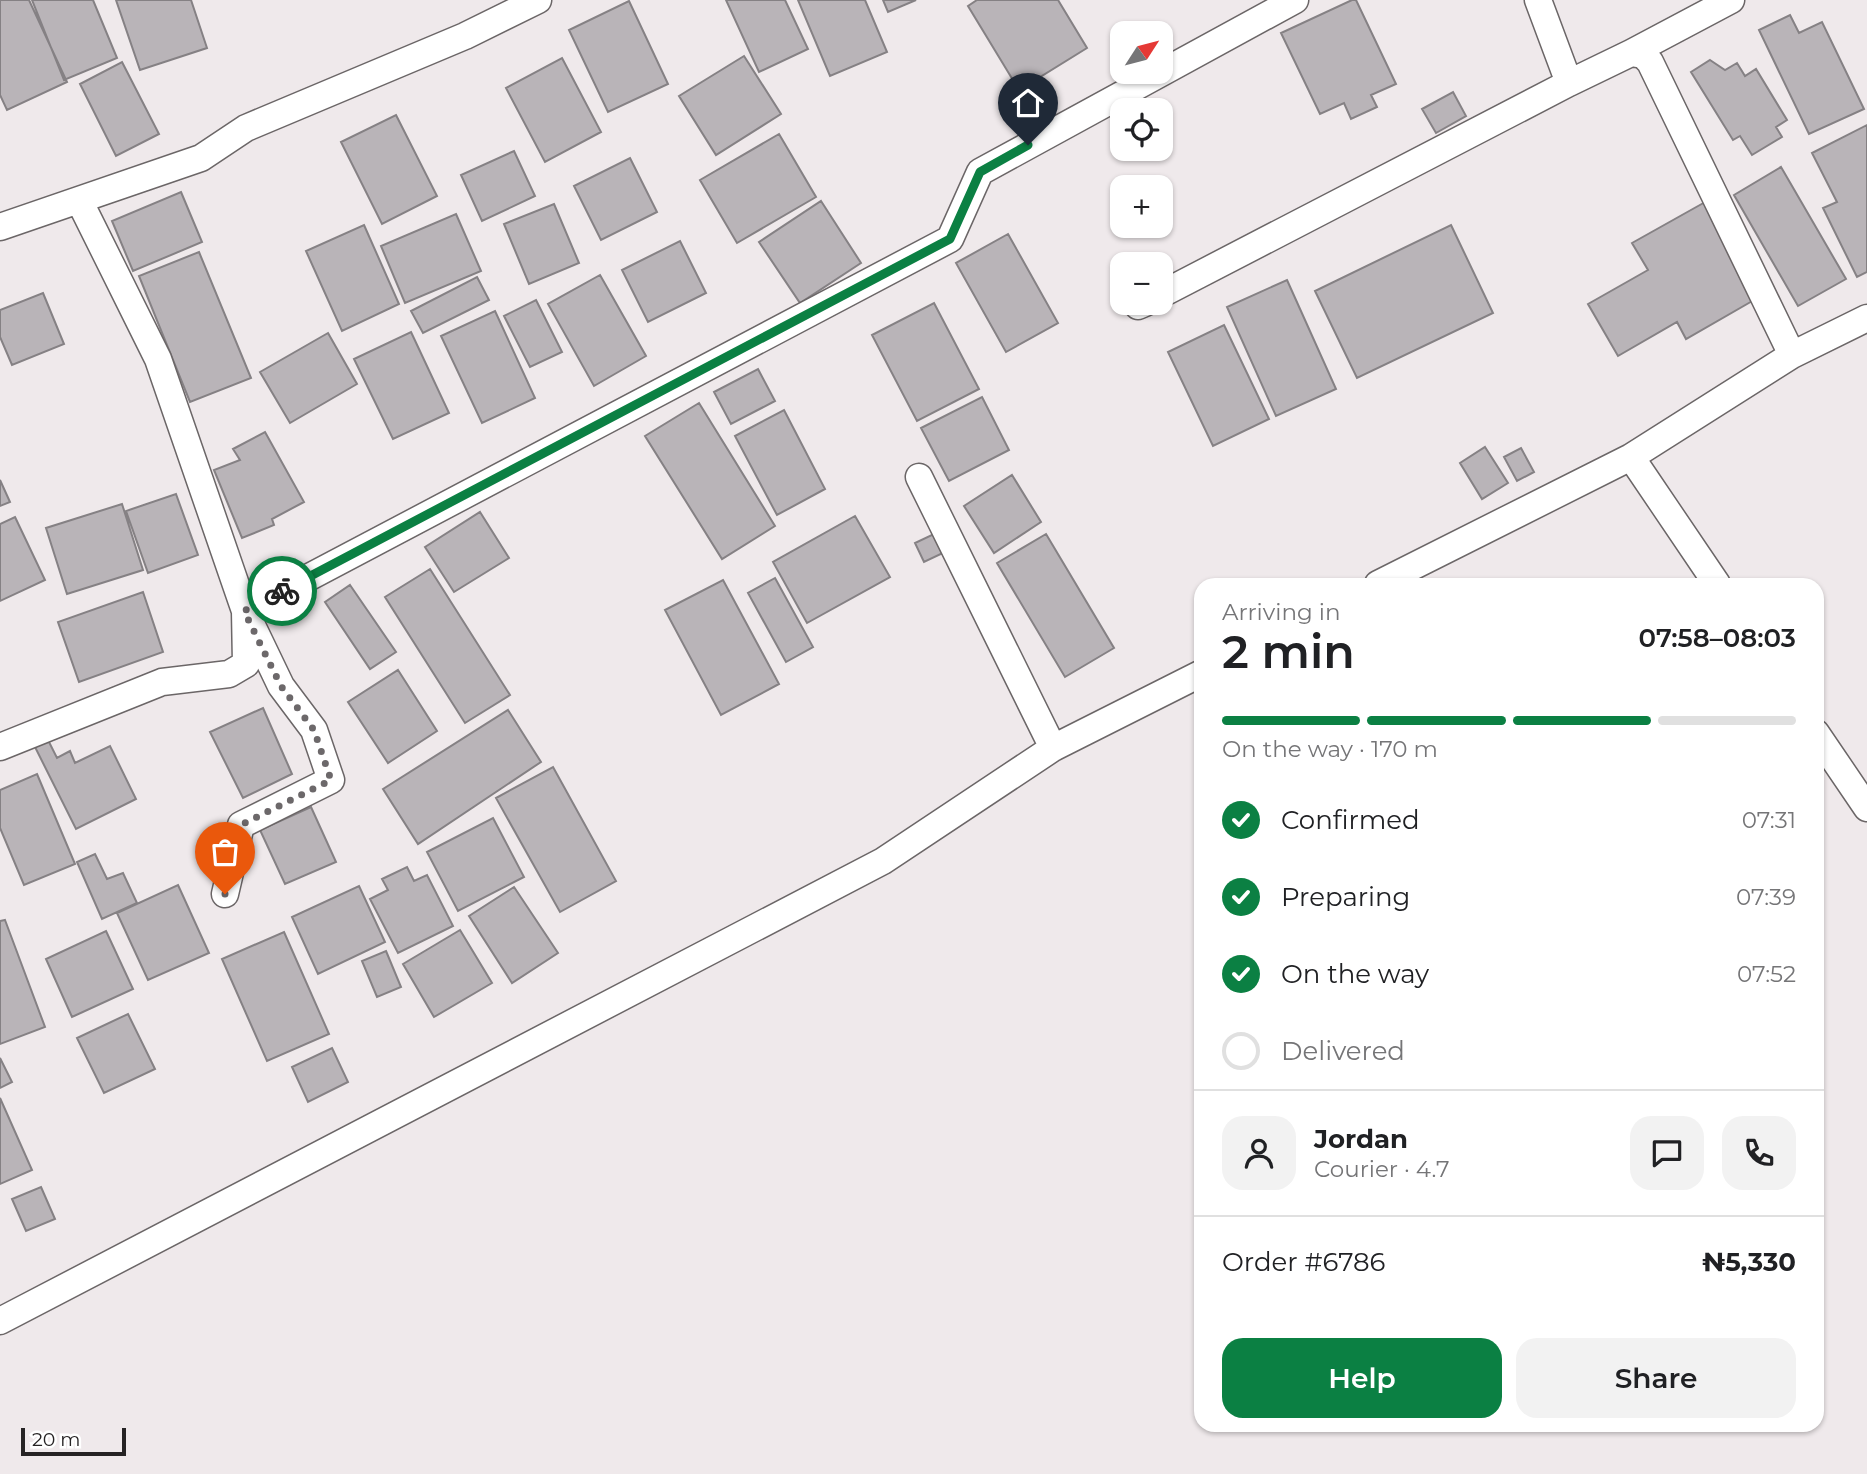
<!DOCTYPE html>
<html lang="en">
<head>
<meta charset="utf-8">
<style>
  body { margin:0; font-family:Montserrat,sans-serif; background:#f2f2f2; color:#202124; height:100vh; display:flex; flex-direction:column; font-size:26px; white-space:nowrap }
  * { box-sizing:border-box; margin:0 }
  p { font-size:23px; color:#757577 }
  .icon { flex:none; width:38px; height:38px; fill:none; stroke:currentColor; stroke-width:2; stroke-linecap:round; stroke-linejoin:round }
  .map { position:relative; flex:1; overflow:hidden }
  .side { position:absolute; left:1194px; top:578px; width:630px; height:854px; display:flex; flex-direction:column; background:#fff; border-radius:21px; box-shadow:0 2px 5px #0004 }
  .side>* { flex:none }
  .needle { width:46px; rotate:54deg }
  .controls { position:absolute; left:1110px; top:21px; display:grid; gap:14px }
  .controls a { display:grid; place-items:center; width:63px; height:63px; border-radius:14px; background:#fff; box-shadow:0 2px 5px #0004; font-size:35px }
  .scale { position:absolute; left:21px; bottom:18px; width:105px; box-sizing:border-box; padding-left:7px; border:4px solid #262324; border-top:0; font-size:19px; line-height:24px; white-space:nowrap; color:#262324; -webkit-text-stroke:5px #fff; paint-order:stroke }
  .pin { position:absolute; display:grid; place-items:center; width:60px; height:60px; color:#fff; margin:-72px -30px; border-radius:50% 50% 50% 0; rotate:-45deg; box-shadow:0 0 7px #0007 }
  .pin .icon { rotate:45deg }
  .courier { position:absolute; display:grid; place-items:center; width:70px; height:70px; margin:-35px; border:5px solid #0b8043; border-radius:50%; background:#fff; color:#222; box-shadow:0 2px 9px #0007 }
  .summary em { font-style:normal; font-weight:600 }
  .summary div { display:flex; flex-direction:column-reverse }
  .summary { display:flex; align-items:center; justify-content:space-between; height:119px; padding:0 28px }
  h1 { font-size:46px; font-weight:600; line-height:52px }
  .bar { display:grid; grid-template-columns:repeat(4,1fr); gap:10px 7px; align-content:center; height:84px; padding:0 28px }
  .bar i { height:9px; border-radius:5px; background:#e0e0e0 }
  .bar .current { background:#0b8043 }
  .bar p { grid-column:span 4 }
  .line { display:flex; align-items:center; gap:18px; padding:0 28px; border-top:2px solid #e0e0e0 }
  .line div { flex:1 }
  .round { display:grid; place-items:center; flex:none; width:74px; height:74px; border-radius:21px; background:#f2f2f2 }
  ol { padding:0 28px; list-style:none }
  li { display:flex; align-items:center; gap:21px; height:77px }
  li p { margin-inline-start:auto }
  li .icon { padding:7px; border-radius:50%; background:#0b8043; color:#fff; stroke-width:4 }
  li:last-child { color:#757577 }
  li i { width:38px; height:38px; border:4px solid #e0e0e0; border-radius:50% }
  .cta { display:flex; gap:14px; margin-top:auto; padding:14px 28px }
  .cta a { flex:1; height:80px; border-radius:21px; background:#0b8043; color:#fff; font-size:28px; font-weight:600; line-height:80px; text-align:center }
  .cta a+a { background:#f2f2f2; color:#202124 }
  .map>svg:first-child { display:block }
  .building { fill:#b9b4b8; stroke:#858184; stroke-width:2 }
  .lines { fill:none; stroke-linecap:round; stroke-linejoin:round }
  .minor-casing { stroke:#6b6667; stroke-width:29 }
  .minor { stroke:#fff; stroke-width:26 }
  .done { stroke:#6c686a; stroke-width:7; stroke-dasharray:0 12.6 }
  .route { stroke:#0b8043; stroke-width:9 }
</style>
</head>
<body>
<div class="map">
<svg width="1867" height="1474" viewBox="0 0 1867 1474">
  <rect width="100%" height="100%" fill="#efe9eb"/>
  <!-- building -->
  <path class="building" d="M0,0H29L67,82L7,110L0,95Z
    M32,0H93L117,58L64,80Z
    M116,0H191L207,48L140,70Z
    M726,0H785L808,49L759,72Z
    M798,0H865L887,52L830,76Z
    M883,0H916L888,12Z
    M977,0H1058L1087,48L1019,90L968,6Z
    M1352,0H1356L1396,84L1371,95L1377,107L1351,119L1344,103L1320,114L1281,33Z
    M629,1L668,84L608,112L569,30Z
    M1790,15L1799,33L1822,22L1864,109L1809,134L1759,30Z
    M744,56L781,114L716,155L679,96Z
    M562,58L601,132L545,162L506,88Z
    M1710,60L1725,70L1737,63L1745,76L1756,69L1787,120L1776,127L1782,137L1752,155L1740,136L1733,140L1691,72Z
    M122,62L159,134L116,156L80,84Z
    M1453,92L1466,116L1436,133L1422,109Z
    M396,115L437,196L382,224L341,142Z
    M1867,125V272L1857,277L1823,208L1837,202L1812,153Z
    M779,134L816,197L737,243L700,180Z
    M514,151L535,196L482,221L461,175Z
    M630,158L657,212L601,240L574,186Z
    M1781,167L1846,279L1798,306L1734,195Z
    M181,192L202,242L133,271L112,221Z
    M821,201L861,263L800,303L759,242Z
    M1707,201L1761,296L1686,339L1677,322L1618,356L1588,304L1648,270L1632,243Z
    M554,204L579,263L529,284L504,224Z
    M456,214L481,271L405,303L381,246Z
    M364,225L399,304L342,331L306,251Z
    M1451,225L1493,313L1357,378L1315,291Z
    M1008,234L1058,323L1006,352L956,263Z
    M680,241L706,293L648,322L622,270Z
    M199,252L251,378L190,402L139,276Z
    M600,275L646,356L594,386L548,304Z
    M477,277L489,300L423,333L411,311Z
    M1287,280L1336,389L1276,416L1227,307Z
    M43,293L64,344L12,365L0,337V310Z
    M536,300L562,352L530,367L504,316Z
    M934,303L979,389L917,421L872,335Z
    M495,311L535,398L482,423L441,336Z
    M1224,325L1269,419L1213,446L1168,352Z
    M411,332L449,413L393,439L354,359Z
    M328,333L357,384L290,423L260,372Z
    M758,369L775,401L731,424L714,392Z
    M982,397L1009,450L949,481L921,428Z
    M699,403L775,526L722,559L645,436Z
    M784,410L825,489L777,515L735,436Z
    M265,432L304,502L272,519L274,525L242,538L214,470L240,460L233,449Z
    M1485,447L1508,483L1482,499L1460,463Z
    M1521,448L1534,472L1517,481L1504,457Z
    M1012,475L1041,522L994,553L964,506Z
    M0,480L10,502L0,506Z
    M176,494L198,555L148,573L126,511Z
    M122,504L143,570L67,594L46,528Z
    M480,512L509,558L454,592L425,547Z
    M855,516L890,577L807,623L773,562Z
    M15,517L45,580L0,601V524Z
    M936,533L945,552L924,562L915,543Z
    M1046,534L1114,648L1065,677L997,563Z
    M430,569L510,695L465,723L385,597Z
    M775,578L813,647L786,662L748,593Z
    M723,580L779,684L721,715L665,610Z
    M350,585L396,652L370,669L325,602Z
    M143,592L163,652L79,682L58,622Z
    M398,670L437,731L388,763L348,702Z
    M263,708L292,774L243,798L210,732Z
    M508,710L541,762L418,844L383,789Z
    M47,738L57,758L70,751L75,763L110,746L136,799L76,829L34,745Z
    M553,767L616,881L560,912L496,798Z
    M37,774L75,864L24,885L0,828V790Z
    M311,807L336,862L285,884L260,830Z
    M493,818L524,877L458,911L427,852Z
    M95,854L107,879L123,873L137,903L102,919L77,862Z
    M407,867L414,881L427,875L453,926L398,953L370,899L388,890L382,879Z
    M178,885L209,953L148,980L117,913Z
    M359,886L385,942L318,974L292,917Z
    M514,887L558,953L512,983L469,916Z
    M5,920L45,1027L0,1044V921Z
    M460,930L492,983L434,1017L403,964Z
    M106,931L133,989L72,1017L46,959Z
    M284,932L329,1034L267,1061L222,959Z
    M386,951L401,987L377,997L362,961Z
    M128,1014L155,1069L104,1093L77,1038Z
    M332,1048L348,1082L308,1102L292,1067Z
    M0,1058L12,1082L0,1088Z
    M0,1098L32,1170L0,1184Z
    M41,1187L55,1219L26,1231L12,1199Z"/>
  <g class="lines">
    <defs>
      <path id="minor" d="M1538,0L1569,83L1631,53L1643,55L1650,62L1792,355
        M1631,53L1731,0
        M80,202L158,359L245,611L281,686L314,730L331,780L241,825L225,894
        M0,227L201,158L246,128L465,36L538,0
        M1160,295L1569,83
        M1138,306L1145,303
        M1631,457L1717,584
        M919,477L1053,748
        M1378,584L1631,457L1792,355L1867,318
        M1816,733L1867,808
        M0,747L162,682L229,674L246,664L245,611L950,239L980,172L1295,0
        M0,1321L883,861L1053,748L1200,674"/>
    </defs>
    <!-- minor casing -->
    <use href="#minor" class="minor-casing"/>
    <!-- minor -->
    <use href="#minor" class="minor"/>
  </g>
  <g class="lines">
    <!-- done -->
    <path class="done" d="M225,894L241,825L331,780L314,730L281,686L244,611L282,591"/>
    <!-- route -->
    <path class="route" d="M282,591L950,239L980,172L1028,145"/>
  </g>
</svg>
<div class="controls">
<a><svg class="needle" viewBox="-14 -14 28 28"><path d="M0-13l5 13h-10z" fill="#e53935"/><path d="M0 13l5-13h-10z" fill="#757577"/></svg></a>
<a><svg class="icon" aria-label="locate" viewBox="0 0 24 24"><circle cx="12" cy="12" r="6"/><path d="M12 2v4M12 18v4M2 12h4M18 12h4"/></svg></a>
<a>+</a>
<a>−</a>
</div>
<div class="scale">20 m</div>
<div class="pin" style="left:225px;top:894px;background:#ea580c"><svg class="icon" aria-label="bag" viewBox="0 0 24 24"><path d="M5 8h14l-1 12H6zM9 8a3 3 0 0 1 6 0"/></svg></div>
<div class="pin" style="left:1028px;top:145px;background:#1f2937"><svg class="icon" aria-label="home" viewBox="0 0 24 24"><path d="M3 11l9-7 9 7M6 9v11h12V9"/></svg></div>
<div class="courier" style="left:282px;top:591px"><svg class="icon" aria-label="bike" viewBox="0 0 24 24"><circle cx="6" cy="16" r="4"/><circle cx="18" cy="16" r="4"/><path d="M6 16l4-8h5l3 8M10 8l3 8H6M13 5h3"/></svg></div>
<section class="side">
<div class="summary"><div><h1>2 min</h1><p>Arriving in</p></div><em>07:58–08:03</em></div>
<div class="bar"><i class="current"></i><i class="current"></i><i class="current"></i><i></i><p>On the way · 170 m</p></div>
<ol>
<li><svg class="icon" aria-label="check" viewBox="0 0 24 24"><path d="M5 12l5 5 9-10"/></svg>Confirmed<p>07:31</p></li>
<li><svg class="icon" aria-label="check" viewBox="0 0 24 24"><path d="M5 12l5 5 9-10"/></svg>Preparing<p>07:39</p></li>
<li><svg class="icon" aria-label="check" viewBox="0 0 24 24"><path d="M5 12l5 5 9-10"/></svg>On the way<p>07:52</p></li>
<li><i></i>Delivered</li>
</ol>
<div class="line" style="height:126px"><a class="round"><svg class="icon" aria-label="person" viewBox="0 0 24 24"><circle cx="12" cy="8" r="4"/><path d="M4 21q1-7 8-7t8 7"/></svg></a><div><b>Jordan</b><p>Courier · 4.7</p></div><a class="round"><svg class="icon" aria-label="chat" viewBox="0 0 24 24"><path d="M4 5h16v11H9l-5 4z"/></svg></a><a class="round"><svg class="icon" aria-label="phone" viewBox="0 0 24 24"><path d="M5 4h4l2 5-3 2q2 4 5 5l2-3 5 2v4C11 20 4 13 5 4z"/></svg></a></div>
<div class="line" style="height:91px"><div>Order #6786</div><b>₦5,330</b></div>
<div class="cta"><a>Help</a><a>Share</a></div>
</section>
</div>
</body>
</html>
